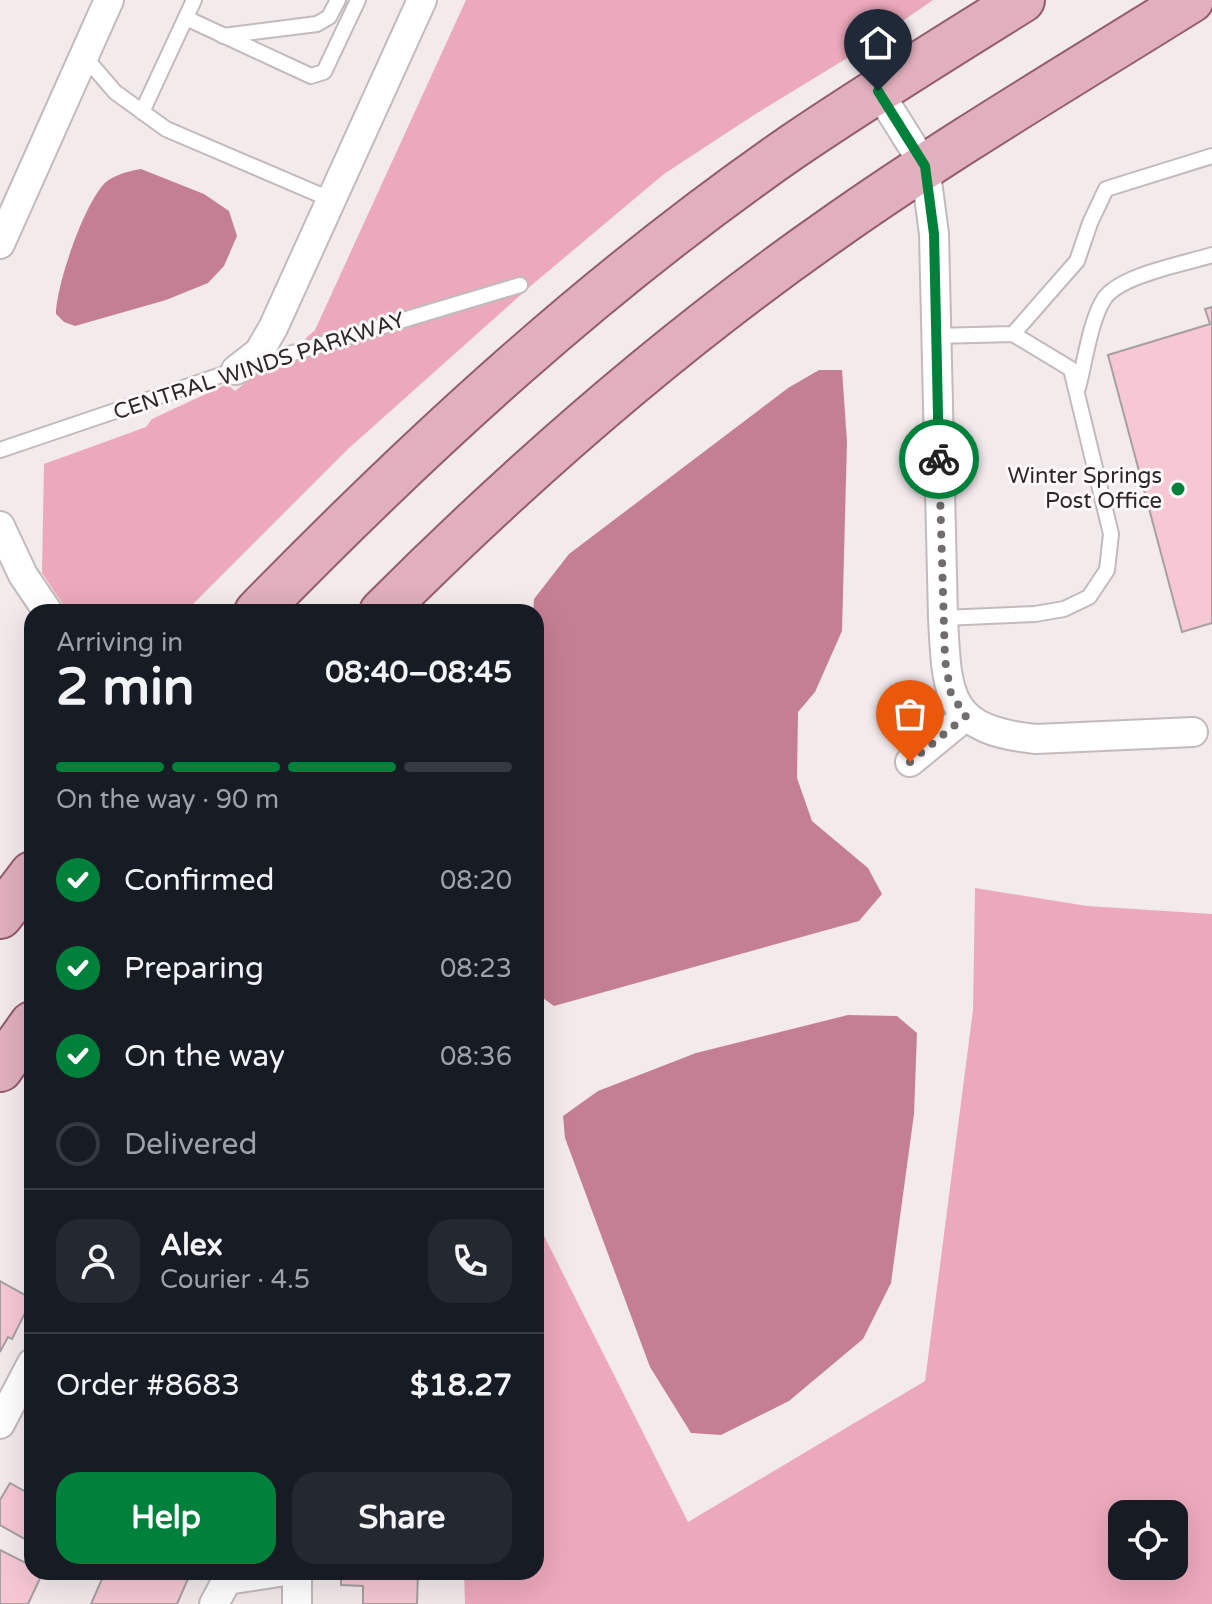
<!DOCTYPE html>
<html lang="en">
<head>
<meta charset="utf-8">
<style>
  body { margin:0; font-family:"Varela Round",sans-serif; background:#242831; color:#f1f3f6; height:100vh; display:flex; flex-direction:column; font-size:30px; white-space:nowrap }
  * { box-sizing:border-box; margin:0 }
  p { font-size:26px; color:#9ea1a6 }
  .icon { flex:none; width:44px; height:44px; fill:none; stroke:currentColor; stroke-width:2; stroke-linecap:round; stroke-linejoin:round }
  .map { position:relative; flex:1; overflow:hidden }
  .panel { position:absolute; left:24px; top:604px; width:520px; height:976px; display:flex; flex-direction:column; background:#171b24; border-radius:24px; box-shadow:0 8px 32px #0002 }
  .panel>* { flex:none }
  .buttons { position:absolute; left:1108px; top:1500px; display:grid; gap:16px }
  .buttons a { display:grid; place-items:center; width:80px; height:80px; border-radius:16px; background:#171b24; box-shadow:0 8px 32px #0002; font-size:40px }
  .pin { position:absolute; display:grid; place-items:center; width:68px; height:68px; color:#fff; margin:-82px -34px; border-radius:50% 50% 50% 0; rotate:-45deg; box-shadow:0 0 8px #0007 }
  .pin .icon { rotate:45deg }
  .courier { position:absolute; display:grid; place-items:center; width:80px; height:80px; margin:-40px; border:6px solid #00813b; border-radius:50%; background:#fff; color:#222; box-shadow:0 2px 10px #0007 }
  .head em { font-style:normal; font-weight:800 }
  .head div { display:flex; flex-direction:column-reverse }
  .head { display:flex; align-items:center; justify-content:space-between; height:136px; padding:0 32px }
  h1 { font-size:52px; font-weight:800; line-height:60px }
  .bar { display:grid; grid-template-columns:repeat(4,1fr); gap:12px 8px; align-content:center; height:96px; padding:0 32px }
  .bar i { height:10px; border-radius:6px; background:#363941 }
  .bar .active { background:#00813b }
  .bar p { grid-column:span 4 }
  .line { display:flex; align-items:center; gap:20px; padding:0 32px; border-top:2px solid #363941 }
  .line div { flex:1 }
  .round { display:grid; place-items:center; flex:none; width:84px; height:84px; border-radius:24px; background:#242831 }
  ol { padding:0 32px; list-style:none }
  li { display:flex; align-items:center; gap:24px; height:88px }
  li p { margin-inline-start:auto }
  li .icon { padding:8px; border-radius:50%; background:#00813b; color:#fff; stroke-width:4 }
  li:last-child { color:#9ea1a6 }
  li i { width:44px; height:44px; border:4px solid #363941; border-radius:50% }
  .action { display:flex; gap:16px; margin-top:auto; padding:16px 32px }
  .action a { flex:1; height:92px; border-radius:24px; background:#00813b; color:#fff; font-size:32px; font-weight:800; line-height:92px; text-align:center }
  .action a+a { background:#242831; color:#f1f3f6 }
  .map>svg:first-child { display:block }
  .green { fill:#eca9bc; fill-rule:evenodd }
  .water { fill:#c57f94 }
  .building { fill:#f6c8d4; stroke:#a79fa1; stroke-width:2 }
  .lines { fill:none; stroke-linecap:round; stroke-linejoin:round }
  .lane-casing { stroke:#c2babc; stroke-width:18 }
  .street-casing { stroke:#c2babc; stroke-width:32 }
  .primary-casing { stroke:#945d6e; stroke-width:48 }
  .lane { stroke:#fff; stroke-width:14 }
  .street { stroke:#fff; stroke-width:28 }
  .primary { stroke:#e1afbe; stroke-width:44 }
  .done { stroke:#716c6d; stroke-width:8; stroke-dasharray:0 14.4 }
  .route { stroke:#00813b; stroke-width:10 }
  .poi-dot { fill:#00813b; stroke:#fff8fa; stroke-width:3 }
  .labels { text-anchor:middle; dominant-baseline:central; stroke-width:6; stroke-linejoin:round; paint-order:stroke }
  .street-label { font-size:22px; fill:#2b2829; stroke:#fff8fa }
  .poi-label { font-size:22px; fill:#2b2829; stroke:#fff8fa; text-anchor:end }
</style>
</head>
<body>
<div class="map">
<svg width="1212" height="1604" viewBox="0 0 1212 1604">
  <rect width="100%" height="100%" fill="#f3eaec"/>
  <!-- green -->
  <path class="green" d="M466,0H933L862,49L754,115L664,174L533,284L348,449L185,612H68L42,573L44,464L146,427L152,419L227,384L235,391L269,364L301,349L306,338L315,330Z
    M975,888L1087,906L1212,914V1604H465L464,1572H536V1220L688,1522L925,1381L973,1010ZM1122,1514H1174V1566H1122Z"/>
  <!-- water -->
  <path class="water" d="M141,169L204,194L229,211L237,236L224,266L208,283L166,300L75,326L64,322L56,314C56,285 85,201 106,182C116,174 129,171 141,169Z
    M819,370H842L847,442L842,631L815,692L798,712L797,778L812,821L868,868L882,894L859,921L554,1006L536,993V612H533L534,599L569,554L788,388Z
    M848,1015L897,1016L917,1033L914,1114L891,1283L863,1339L789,1401L721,1435L691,1433L650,1367L565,1138L563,1116L598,1091L696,1053Z"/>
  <!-- building -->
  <path class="building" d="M1212,307V623L1182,632L1108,355L1210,324L1205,309Z
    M0,1281L32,1299L12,1339L8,1337L0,1352Z
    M10,1483L28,1493L32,1486V1543L0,1525V1500Z
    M0,1550L32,1566V1572H43L28,1604H0Z
    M105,1572H191L177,1604H91Z
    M341,1572H418L417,1604H363V1586L341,1585Z"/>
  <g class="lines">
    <defs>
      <path id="lane" d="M186,18L311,76L324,72L358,0
        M223,36L317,24L329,17L338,0
        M84,56L115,92L166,129L332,200
        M142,112L194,0
        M1013,334L1077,261L1090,223L1106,189L1212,156
        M935,336L1013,334L1071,369L1111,534L1107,570L1089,597L1064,609L1035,614L943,618
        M1078,388C1085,362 1090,321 1104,299C1120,275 1184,264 1212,255
        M0,450L236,370L520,285"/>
      <path id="street" d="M878,91L925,166L934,234L943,618C947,697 947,730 1036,739L1193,732
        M0,244L109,0
        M236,370L259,352L273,328L422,0
        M0,526L23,575L48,612
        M910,762L966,716
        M0,1424L32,1363
        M297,1572V1604
        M214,1604L227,1580L279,1572"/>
      <path id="primary" d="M257,612C422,443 597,282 792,147C867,96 945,48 1022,0
        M382,612C521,473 672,341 834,228C949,147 1071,75 1191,0
        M0,916L32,874
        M0,1069L32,1024"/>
    </defs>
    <!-- lane casing -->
    <use href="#lane" class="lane-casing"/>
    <!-- street casing -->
    <use href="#street" class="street-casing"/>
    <!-- primary casing -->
    <use href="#primary" class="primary-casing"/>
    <!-- lane -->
    <use href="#lane" class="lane"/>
    <!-- street -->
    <use href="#street" class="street"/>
    <!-- primary -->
    <use href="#primary" class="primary"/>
  </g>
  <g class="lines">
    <!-- done -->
    <path class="done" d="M910,762L966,716L951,694L945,660L939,459"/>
    <!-- route -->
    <path class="route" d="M878,91L925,166L934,234L939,459"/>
  </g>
  <!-- markers -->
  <circle class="poi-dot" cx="1178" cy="489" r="8"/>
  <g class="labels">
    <!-- street labels -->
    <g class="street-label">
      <text transform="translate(259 366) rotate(-18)">CENTRAL WINDS PARKWAY</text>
    </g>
    <!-- poi labels -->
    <g class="poi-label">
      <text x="1162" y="476">Winter Springs<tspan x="1162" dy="25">Post Office</tspan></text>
    </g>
  </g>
</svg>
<div class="buttons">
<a><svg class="icon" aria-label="locate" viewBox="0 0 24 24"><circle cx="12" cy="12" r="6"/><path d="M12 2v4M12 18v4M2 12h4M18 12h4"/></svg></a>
</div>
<div class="pin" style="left:910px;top:762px;background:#ea580c"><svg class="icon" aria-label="bag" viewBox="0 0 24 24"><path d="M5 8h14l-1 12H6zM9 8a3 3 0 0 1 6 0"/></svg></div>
<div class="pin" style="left:878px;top:91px;background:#1f2937"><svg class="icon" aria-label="home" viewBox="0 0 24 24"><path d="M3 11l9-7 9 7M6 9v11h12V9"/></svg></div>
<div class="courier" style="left:939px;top:459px"><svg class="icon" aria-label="bike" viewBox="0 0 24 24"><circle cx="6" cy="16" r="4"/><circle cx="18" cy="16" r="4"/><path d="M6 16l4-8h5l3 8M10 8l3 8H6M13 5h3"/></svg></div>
<section class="panel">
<div class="head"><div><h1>2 min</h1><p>Arriving in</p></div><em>08:40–08:45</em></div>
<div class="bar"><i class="active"></i><i class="active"></i><i class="active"></i><i></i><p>On the way · 90 m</p></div>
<ol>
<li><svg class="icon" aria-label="check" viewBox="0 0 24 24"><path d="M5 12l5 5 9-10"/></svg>Confirmed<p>08:20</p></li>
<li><svg class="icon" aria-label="check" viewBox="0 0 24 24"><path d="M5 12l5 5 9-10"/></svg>Preparing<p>08:23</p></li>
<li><svg class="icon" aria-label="check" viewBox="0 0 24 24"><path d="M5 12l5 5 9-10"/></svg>On the way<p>08:36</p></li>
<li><i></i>Delivered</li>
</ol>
<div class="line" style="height:144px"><a class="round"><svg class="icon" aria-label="person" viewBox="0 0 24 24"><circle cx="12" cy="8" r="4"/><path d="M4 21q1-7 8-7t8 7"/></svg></a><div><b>Alex</b><p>Courier · 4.5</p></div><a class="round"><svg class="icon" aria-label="phone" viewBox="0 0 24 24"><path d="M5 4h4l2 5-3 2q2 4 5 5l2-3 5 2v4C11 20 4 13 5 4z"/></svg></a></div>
<div class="line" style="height:104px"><div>Order #8683</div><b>$18.27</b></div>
<div class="action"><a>Help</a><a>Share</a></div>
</section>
</div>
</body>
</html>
